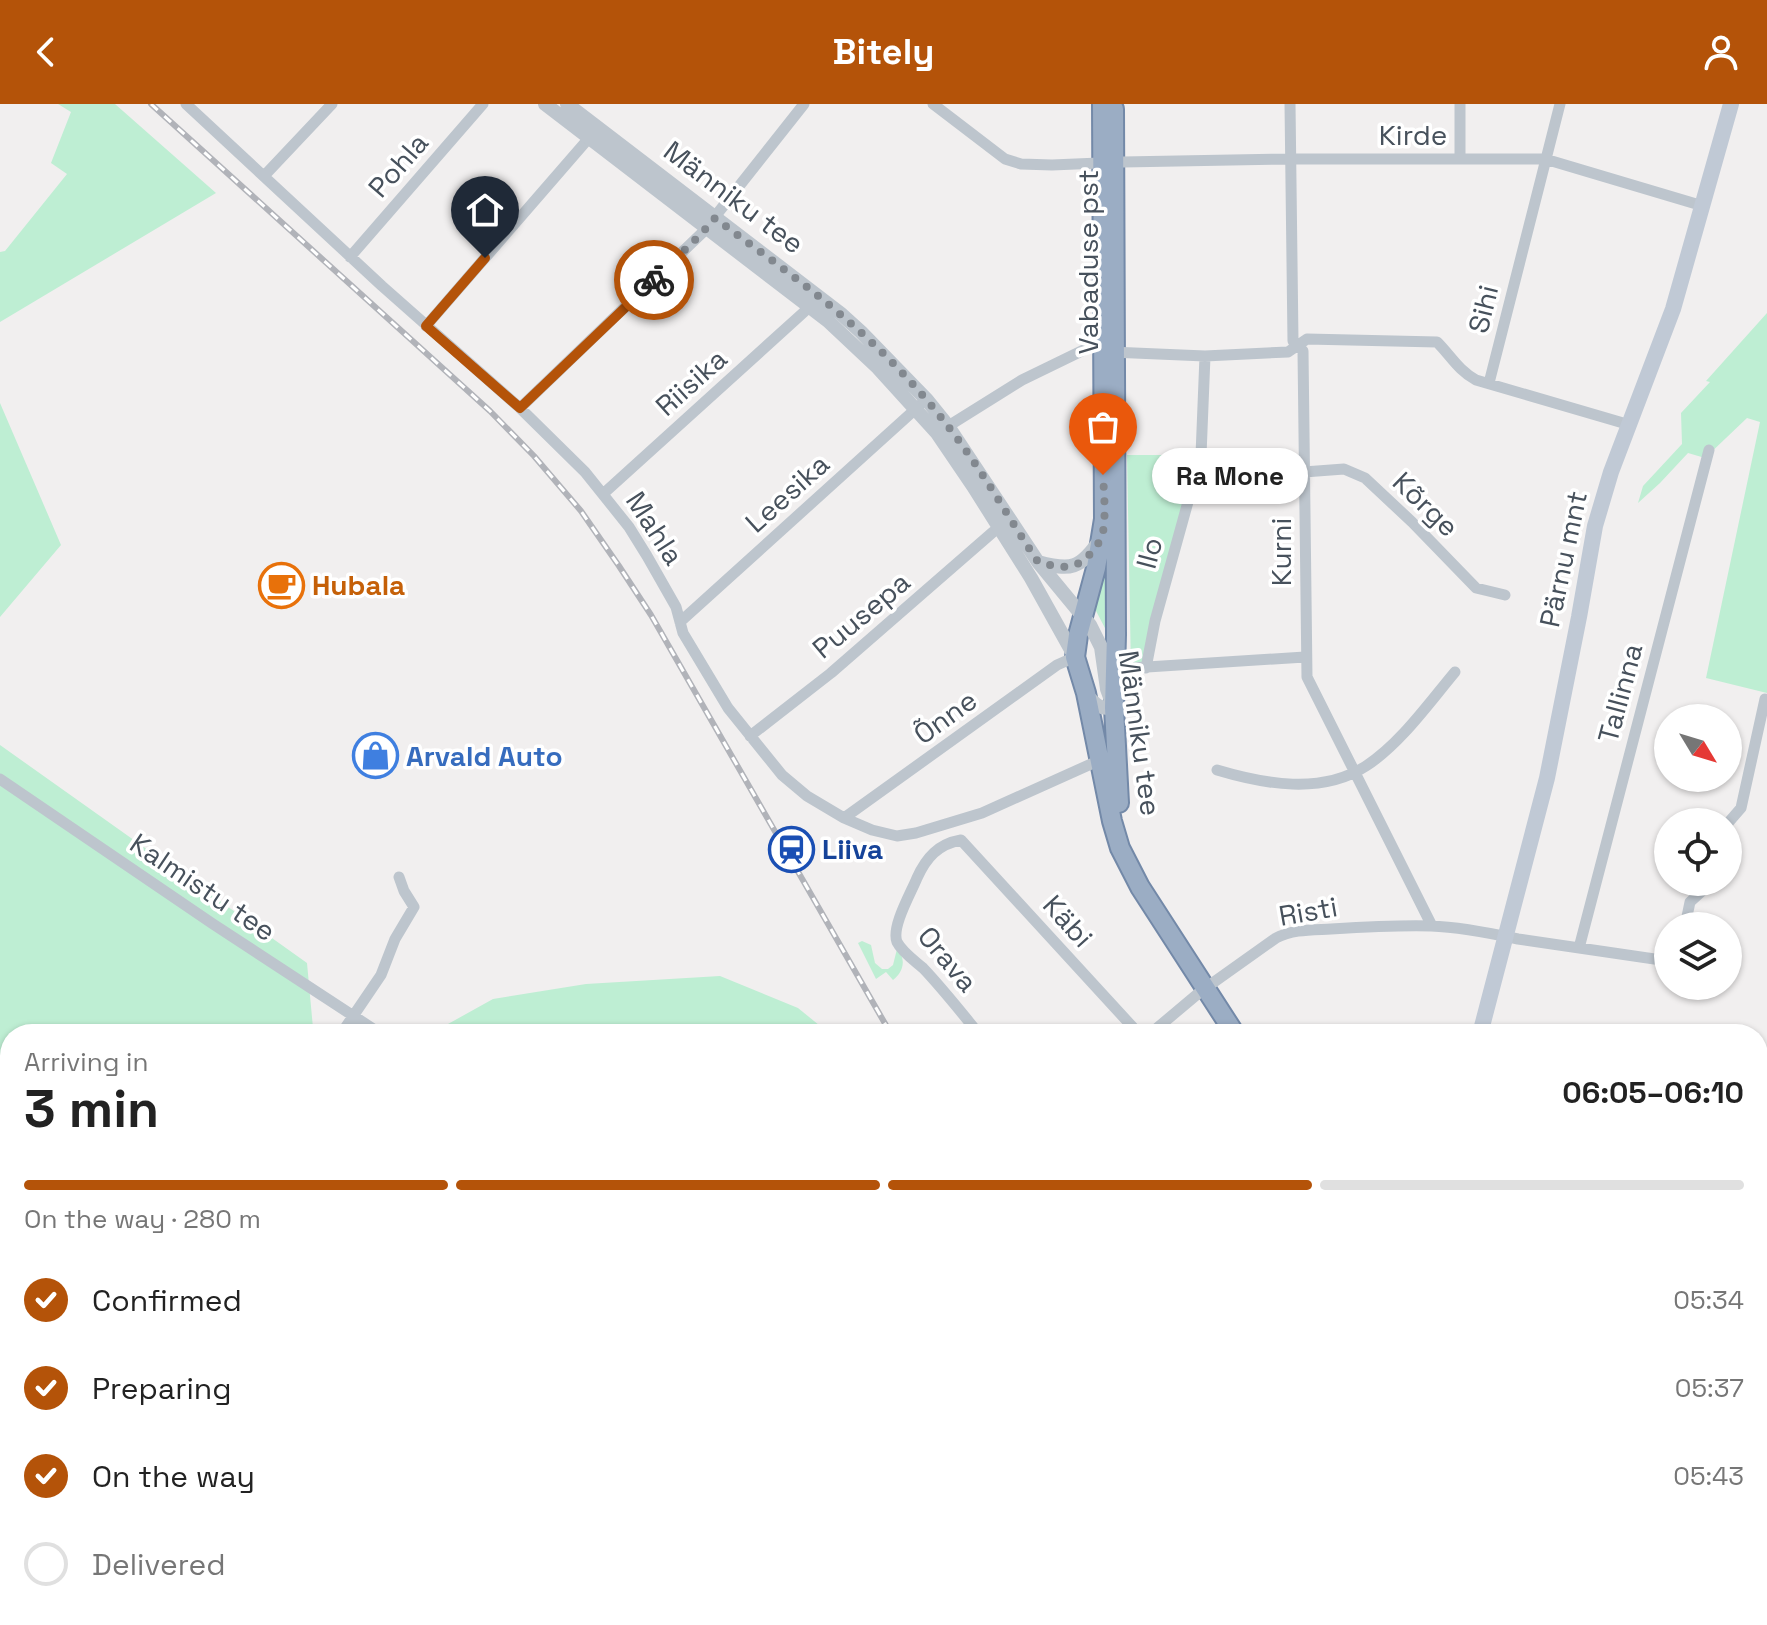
<!DOCTYPE html>
<html lang="en">
<head>
<meta charset="utf-8">
<style>
  body { margin:0; font-family:"Space Grotesk",sans-serif; background:#f2f2f2; color:#222; height:100vh; display:flex; flex-direction:column; font-size:30px; white-space:nowrap }
  * { box-sizing:border-box; margin:0 }
  p { font-size:26px; color:#767676 }
  .icon { flex:none; width:44px; height:44px; fill:none; stroke:currentColor; stroke-width:2; stroke-linecap:round; stroke-linejoin:round }
  .map { position:relative; flex:1; overflow:hidden }
  .side { position:absolute; left:0px; top:920px; width:1768px; height:602px; display:flex; flex-direction:column; background:#fff; border-radius:32px 32px 0 0; box-shadow:0 2px 6px #0004 }
  .side>* { flex:none }
  .needle { width:52px; rotate:128deg }
  .tools { position:absolute; left:1654px; top:600px; display:grid; gap:16px }
  .tools a { display:grid; place-items:center; width:88px; height:88px; border-radius:50%; background:#fff; box-shadow:0 2px 6px #0004; font-size:40px }
  .pin { position:absolute; display:grid; place-items:center; width:68px; height:68px; color:#fff; margin:-82px -34px; border-radius:50% 50% 50% 0; rotate:-45deg; box-shadow:0 0 8px #0007 }
  .pin .icon { rotate:45deg }
  .courier { position:absolute; display:grid; place-items:center; width:80px; height:80px; margin:-40px; border:6px solid #b45309; border-radius:50%; background:#fff; color:#222; box-shadow:0 2px 10px #0007 }
  .bubble { position:absolute; height:56px; border-radius:28px; background:#fff; box-shadow:0 2px 6px #0004; font-size:26px; font-weight:600; line-height:56px; text-align:center }
  .overview em { font-style:normal; font-weight:600 }
  .overview div { display:flex; flex-direction:column-reverse }
  .overview { display:flex; align-items:center; justify-content:space-between; height:136px; padding:0 24px }
  h1 { font-size:52px; font-weight:600; line-height:60px }
  .bar { display:grid; grid-template-columns:repeat(4,1fr); gap:12px 8px; align-content:center; height:96px; padding:0 24px }
  .bar i { height:10px; border-radius:6px; background:#e0e0e0 }
  .bar .on { background:#b45309 }
  .bar p { grid-column:span 4 }
  ol { padding:0 24px; list-style:none }
  li { display:flex; align-items:center; gap:24px; height:88px }
  li p { margin-inline-start:auto }
  li .icon { padding:8px; border-radius:50%; background:#b45309; color:#fff; stroke-width:4 }
  li:last-child { color:#767676 }
  li i { width:44px; height:44px; border:4px solid #e0e0e0; border-radius:50% }
  header { display:flex; justify-content:space-between; align-items:center; height:104px; padding:0 24px; background:#b45309; color:#fff; font-size:36px; font-weight:600 }
  .map>svg:first-child { display:block }
  .commercial { fill:#fbf7e8 }
  .green { fill:#beeed3 }
  .lines { fill:none; stroke-linecap:round; stroke-linejoin:round }
  .trunk-casing { stroke:#7389a8; stroke-width:22 }
  .minor { stroke:#bdc5cd; stroke-width:11 }
  .tertiary { stroke:#bdc5cd; stroke-width:14 }
  .secondary { stroke:#c0c9d5; stroke-width:16 }
  .trunk { stroke:#9badc4; stroke-width:18 }
  .rail-casing { stroke:#b1b3b9; stroke-width:6 }
  .rail { stroke:#fff; stroke-width:3; stroke-dasharray:9; stroke-linecap:butt }
  .done { stroke:#82888f; stroke-width:8; stroke-dasharray:0 14.4 }
  .route { stroke:#b45309; stroke-width:10 }
  .labels { text-anchor:middle; dominant-baseline:central; stroke-width:7; stroke-linejoin:round; paint-order:stroke }
  .street-label { font-size:28px; fill:#47515c; stroke:#fff }
  .food-label { font-size:28px; font-weight:bold; fill:#c56008; stroke:#fff; text-anchor:start }
  .shop-label { font-size:28px; font-weight:bold; fill:#366cbe; stroke:#fff; text-anchor:start }
  .transit-label { font-size:28px; font-weight:bold; fill:#164399; stroke:#fff; text-anchor:start }
</style>
</head>
<body>
<header><svg class="icon" aria-label="back" viewBox="0 0 24 24"><path d="M15 5l-7 7 7 7"/></svg>Bitely<svg class="icon" aria-label="person" viewBox="0 0 24 24"><circle cx="12" cy="8" r="4"/><path d="M4 21q1-7 8-7t8 7"/></svg></header>
<div class="map">
<svg width="1767" height="1521" viewBox="0 0 1767 1521">
  <rect width="100%" height="100%" fill="#f1efef"/>
  <!-- commercial -->
  <path class="commercial" d="M1767,1325V1521H1597L1590,1512H1758V1327Z"/>
  <!-- green -->
  <path class="green" d="M58,0H115L216,89L0,218V148L5,147L67,70L51,59L71,8Z
    M1767,209V589L1706,574L1760,318L1747,314L1705,354L1688,349L1660,379L1638,399L1643,382L1682,340L1681,309L1710,278L1706,277Z
    M0,299L61,441L0,513Z
    M1127,351H1201L1146,564L1131,566Z
    M1109,441L1108,525L1106,526L1095,505Z
    M0,641L307,859L313,924L316,930H10V1418L0,1417Z
    M862,837L871,841L875,859L882,865H888L893,861L897,845C907,855 903,869 893,876L886,868L876,875L858,839Z
    M720,872L798,904L830,930H430L493,895L586,880Z
    M0,1450L10,1452V1512H289L287,1521H0Z
    M1268,1512H1493L1504,1521H1273Z"/>
  <g class="lines">
    <defs>
      <path id="trunk" d="M1102,0L1104,415L1096,464L1078,531L1075,553L1086,589L1112,717L1120,744L1140,783L1235,930
        M1114,5L1116,531L1114,604L1119,699
        M1520,1512L1526,1521
        M1557,1512L1569,1521"/>
    </defs>
    <!-- trunk casing -->
    <use href="#trunk" class="trunk-casing"/>
    <!-- minor -->
    <path class="minor" d="M186,0L382,182L520,304L585,368L629,423L647,452L676,503L683,529L728,604L782,671L807,692L844,714L872,726L897,732L916,729L982,709L1100,656
      M933,0L1005,55L1021,60L1052,61L1123,58L1290,55H1545L1703,102
      M1290,0L1293,237L1303,247L1307,573L1432,822
      M1460,55V0
      M264,72L332,0
      M350,153L483,0
      M426,222L589,34
      M1111,248L1205,252L1288,248L1307,235L1437,238C1451,252 1458,266 1476,276L1630,321
      M1489,279L1560,0
      M520,304L702,129L804,0
      M942,326L1022,276L1096,240H1103
      M1304,368L1344,365L1365,374L1412,418L1476,484L1505,491
      M603,390L804,208L809,202
      M680,518L920,301
      M1146,564L1155,517L1201,351L1205,252
      M1116,565L1305,553
      M750,632L831,569L993,428L1000,423H1006
      M1217,666C1264,680 1322,691 1366,662C1400,640 1429,599 1455,568
      M0,675L213,820L381,930
      M844,714L1057,561L1075,553
      M1728,719L1741,704L1765,595
      M1685,822L1690,798L1712,778
      M1579,844L1709,346
      M341,930L381,871L395,835L414,803L404,787L399,773
      M979,930C961,908 943,885 923,864C915,857 902,848 897,838C891,823 911,789 917,774C926,754 938,740 961,736L1139,930
      M1150,930L1200,888L1276,834C1293,825 1312,826 1331,825C1364,823 1398,821 1431,822C1460,823 1490,829 1518,835L1668,857
      M1052,1512L1056,1521"/>
    <!-- tertiary -->
    <path class="tertiary" d="M545,0L828,217L878,264L937,329L973,382L1031,474L1075,553
      M567,0L840,209L861,228L927,296L948,322L1038,458L1090,521L1101,543L1107,585L1114,604C1099,605 1095,601 1086,590
      M1038,458C1071,467 1080,465 1100,436"/>
    <!-- secondary -->
    <path class="secondary" d="M1480,930L1547,674L1579,513L1595,422L1611,368L1673,205L1731,0
      M0,1439L10,1440
      M445,1512L480,1521
      M1506,1512L1515,1521
      M984,1521L1039,1512"/>
    <!-- trunk -->
    <use href="#trunk" class="trunk"/>
    <defs>
      <path id="rail" d="M151,0L490,307L534,352L581,407L619,462L651,511L891,930
        M1217,1512L1222,1521"/>
    </defs>
    <!-- rail casing -->
    <use href="#rail" class="rail-casing"/>
    <!-- rail -->
    <use href="#rail" class="rail"/>
  </g>
  <g class="lines">
    <!-- done -->
    <path class="done" d="M654,176L702,129L715,114C757,146 801,176 841,211C879,243 916,281 947,321C981,364 1008,413 1038,458C1063,465 1078,467 1094,445C1098,440 1102,435 1103,428C1106,410 1104,390 1103,371"/>
    <!-- route -->
    <path class="route" d="M485,154L426,222L520,304L654,176"/>
  </g>
  <!-- icons -->
  <defs>
    <symbol id="cafe-ring" viewBox="-11 -11 22 22"><circle r="9.5" fill="#fff" stroke="#e8710a" stroke-width="1.5"/><path d="M-5.5-4.5H6V0H3Q3 3.5 0 3.5H-2.5Q-5.5 3.5-5.5 0ZM3-3.2v2h1.7v-2ZM-6 4.5H4V6H-6Z" fill="#e8710a"/></symbol>
    <symbol id="shop-ring" viewBox="-11 -11 22 22"><circle r="9.5" fill="#fff" stroke="#3f7fe0" stroke-width="1.5"/><path d="M-5-2.5h2.3a2.7 3.5 0 0 1 5.4 0H5L5.5 6h-11ZM-1.5-2.5h3a1.5 2.3 0 0 0-3 0Z" fill="#3f7fe0"/></symbol>
    <symbol id="station-ring" viewBox="-11 -11 22 22"><circle r="9.5" fill="#fff" stroke="#1a4fb4" stroke-width="1.5"/><path d="M-3-6H3Q5-6 5-4V2Q5 4 3 4L4.5 6H3L1.5 4h-3L-3 6H-4.5L-3 4Q-5 4-5 2V-4Q-5-6-3-6ZM-3.5-4v3h7v-3ZM-3.5 1v1.5H-2V1ZM2 1v1.5H3.5V1Z" fill="#1a4fb4"/></symbol>
  </defs>
  <g fill-rule="evenodd">
    <use href="#cafe-ring" x="256" y="456" width="51" height="51"/>
    <use href="#shop-ring" x="350" y="626" width="51" height="51"/>
    <use href="#station-ring" x="766" y="720" width="51" height="51"/>
  </g>
  <g class="labels">
    <!-- street labels -->
    <g class="street-label">
      <text x="1413" y="31">Kirde</text>
      <text transform="translate(398 61) rotate(-49)">Pohla</text>
      <text transform="translate(734 93) rotate(37)">Männiku tee</text>
      <text transform="translate(1088 158) rotate(-90)">Vabaduse pst</text>
      <text transform="translate(1483 205) rotate(-76)">Sihi</text>
      <text transform="translate(691 278) rotate(-42)">Riisika</text>
      <text transform="translate(787 389) rotate(-42)">Leesika</text>
      <text transform="translate(1426 400) rotate(44)">Kõrge</text>
      <text transform="translate(655 424) rotate(57)">Mahla</text>
      <text transform="translate(1281 448) rotate(-90)">Kurni</text>
      <text transform="translate(1149 449) rotate(-75)">Ilo</text>
      <text transform="translate(1563 455) rotate(-78)">Pärnu mnt</text>
      <text transform="translate(861 511) rotate(-40)">Puusepa</text>
      <text transform="translate(1620 589) rotate(-75)">Tallinna</text>
      <text transform="translate(945 613) rotate(-36)">Õnne</text>
      <text transform="translate(1140 629) rotate(82)">Männiku tee</text>
      <text transform="translate(203 783) rotate(34)">Kalmistu tee</text>
      <text transform="translate(1308 807) rotate(-10)">Risti</text>
      <text transform="translate(1068 817) rotate(48)">Käbi</text>
      <text transform="translate(948 855) rotate(50)">Orava</text>
    </g>
    <!-- food labels -->
    <g class="food-label">
      <text x="312" y="481">Hubala</text>
    </g>
    <!-- shop labels -->
    <g class="shop-label">
      <text x="406" y="652">Arvald Auto</text>
    </g>
    <!-- transit labels -->
    <g class="transit-label">
      <text x="822" y="745">Liiva</text>
    </g>
  </g>
</svg>
<div class="tools">
<a><svg class="needle" viewBox="-14 -14 28 28"><path d="M0-13l5 13h-10z" fill="#e53935"/><path d="M0 13l5-13h-10z" fill="#767676"/></svg></a>
<a><svg class="icon" aria-label="locate" viewBox="0 0 24 24"><circle cx="12" cy="12" r="6"/><path d="M12 2v4M12 18v4M2 12h4M18 12h4"/></svg></a>
<a><svg class="icon" aria-label="layers" viewBox="0 0 24 24"><path d="M12 4l9 5-9 5-9-5zM3 14l9 5 9-5"/></svg></a>
</div>
<div class="pin" style="left:1103px;top:371px;background:#ea580c"><svg class="icon" aria-label="bag" viewBox="0 0 24 24"><path d="M5 8h14l-1 12H6zM9 8a3 3 0 0 1 6 0"/></svg></div>
<div class="pin" style="left:485px;top:154px;background:#1f2937"><svg class="icon" aria-label="home" viewBox="0 0 24 24"><path d="M3 11l9-7 9 7M6 9v11h12V9"/></svg></div>
<div class="courier" style="left:654px;top:176px"><svg class="icon" aria-label="bike" viewBox="0 0 24 24"><circle cx="6" cy="16" r="4"/><circle cx="18" cy="16" r="4"/><path d="M6 16l4-8h5l3 8M10 8l3 8H6M13 5h3"/></svg></div>
<div class="bubble" style="left:1152px;top:344px;width:156px">Ra Mone</div>
<section class="side">
<div class="overview"><div><h1>3 min</h1><p>Arriving in</p></div><em>06:05–06:10</em></div>
<div class="bar"><i class="on"></i><i class="on"></i><i class="on"></i><i></i><p>On the way · 280 m</p></div>
<ol>
<li><svg class="icon" aria-label="check" viewBox="0 0 24 24"><path d="M5 12l5 5 9-10"/></svg>Confirmed<p>05:34</p></li>
<li><svg class="icon" aria-label="check" viewBox="0 0 24 24"><path d="M5 12l5 5 9-10"/></svg>Preparing<p>05:37</p></li>
<li><svg class="icon" aria-label="check" viewBox="0 0 24 24"><path d="M5 12l5 5 9-10"/></svg>On the way<p>05:43</p></li>
<li><i></i>Delivered</li>
</ol>
</section>
</div>
</body>
</html>
